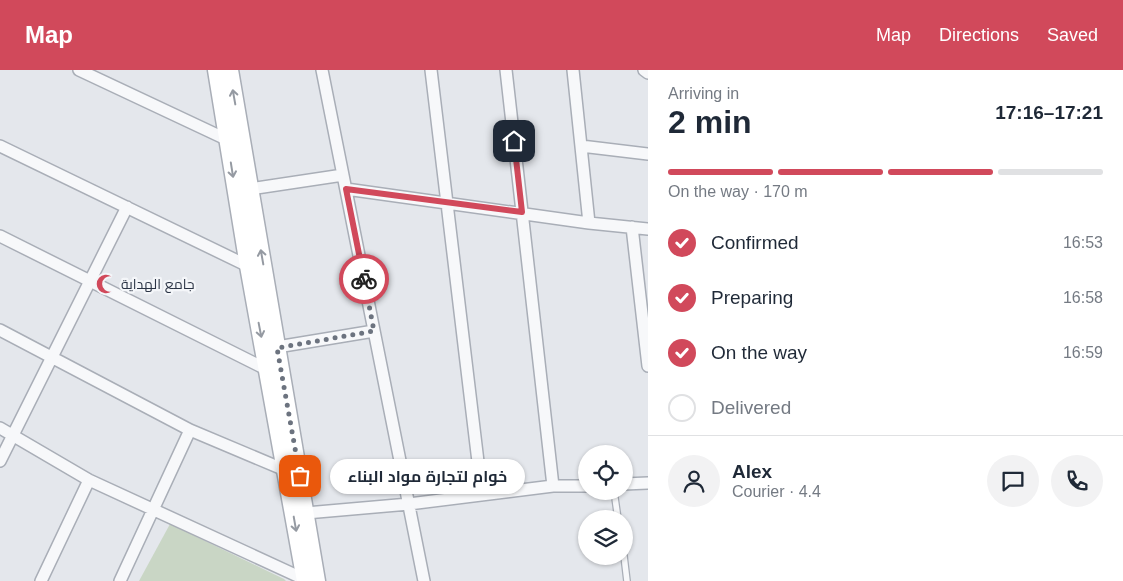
<!DOCTYPE html>
<html lang="en">
<head>
<meta charset="utf-8">
<style>
  body { margin:0; font-family:Helvetica,Cairo,sans-serif; background:#f2f2f3; color:#1f2937; height:100vh; display:flex; flex-direction:column; font-size:19px; white-space:nowrap }
  * { box-sizing:border-box; margin:0 }
  p { font-size:16px; color:#747a83 }
  .icon { flex:none; width:28px; height:28px; fill:none; stroke:currentColor; stroke-width:2; stroke-linecap:round; stroke-linejoin:round }
  .map { position:relative; flex:1; overflow:hidden }
  .details { display:flex; flex-direction:column; background:#fff; width:475px }
  .details>* { flex:none }
  .fabs { position:absolute; left:578px; top:375px; display:grid; gap:10px }
  .fabs a { display:grid; place-items:center; width:55px; height:55px; border-radius:50%; background:#fff; box-shadow:0 1px 4px #0004; font-size:25px }
  .pin { position:absolute; display:grid; place-items:center; width:42px; height:42px; color:#fff; margin:-21px; border-radius:10px; box-shadow:0 2px 8px #0006 }
  .courier { position:absolute; display:grid; place-items:center; width:50px; height:50px; margin:-25px; border:4px solid #d1495b; border-radius:50%; background:#fff; color:#222; box-shadow:0 1px 6px #0007 }
  .bubble { position:absolute; height:35px; border-radius:18px; background:#fff; box-shadow:0 1px 4px #0004; font-size:16px; font-weight:700; line-height:35px; text-align:center }
  .summary em { font-style:normal; font-weight:700 }
  .summary div { display:flex; flex-direction:column-reverse }
  .summary { display:flex; align-items:center; justify-content:space-between; height:85px; padding:0 20px }
  h1 { font-size:32px; font-weight:700; line-height:38px }
  .bar { display:grid; grid-template-columns:repeat(4,1fr); gap:8px 5px; align-content:center; height:60px; padding:0 20px }
  .bar i { height:6px; border-radius:4px; background:#e0e1e3 }
  .bar .current { background:#d1495b }
  .bar p { grid-column:span 4 }
  .line { display:flex; align-items:center; gap:12px; padding:0 20px; border-top:1px solid #e0e1e3 }
  .line div { flex:1 }
  .round { display:grid; place-items:center; flex:none; width:52px; height:52px; border-radius:26px; background:#f2f2f3 }
  ol { padding:0 20px; list-style:none }
  li { display:flex; align-items:center; gap:15px; height:55px }
  li p { margin-inline-start:auto }
  li .icon { padding:5px; border-radius:50%; background:#d1495b; color:#fff; stroke-width:4 }
  li:last-child { color:#747a83 }
  li i { width:28px; height:28px; border:2px solid #e0e1e3; border-radius:50% }
  header { display:flex; align-items:center; gap:30px; box-sizing:border-box; height:70px; padding:0 25px; background:#d1495b; color:#fff }
  header strong { font-size:24px }
  nav { display:flex; gap:28px; margin-inline-start:auto; font-size:18px }
  main { display:flex; flex:1; min-height:0 }
  .map>svg:first-child { display:block }
  .green { fill:#c9d6c5 }
  .lines { fill:none; stroke-linecap:round; stroke-linejoin:round }
  .service-casing { stroke:#a9aeb7; stroke-width:8 }
  .minor-casing { stroke:#a9aeb7; stroke-width:14 }
  .secondary-casing { stroke:#a9aeb7; stroke-width:19 }
  .service { stroke:#f7f8fa; stroke-width:5.5 }
  .minor { stroke:#f7f8fa; stroke-width:11 }
  .secondary { stroke:#fff; stroke-width:16 }
  .oneway { stroke:#959aa2 }
  .done { stroke:#6c737f; stroke-width:5; stroke-dasharray:0 9 }
  .route { stroke:#d1495b; stroke-width:6 }
  .labels { text-anchor:middle; dominant-baseline:central; stroke-width:4.5; stroke-linejoin:round; paint-order:stroke }
  .poi-label { font-size:14px; fill:#2b3445; stroke:#f4f6f9; text-anchor:start }
</style>
</head>
<body>
<header>
<strong>Map</strong>
<nav><a>Map</a><a>Directions</a><a>Saved</a></nav>
</header>
<main>
<div class="map">
<svg width="648" height="511" viewBox="0 0 648 511">
  <rect width="100%" height="100%" fill="#e4e7ec"/>
  <!-- green -->
  <path class="green" d="M170,454L284,509L286,511H139Z"/>
  <g class="lines">
    <defs>
      <path id="service" d="M614,421L618,449
        M624,486L627,511"/>
      <path id="minor" d="M79,0L228,70
        M322,0L424,511
        M431,0L482,425
        M506,0L553,416
        M573,0L589,153
        M644,0L648,3
        M0,76L248,196
        M581,76L648,84
        M250,119L343,105
        M346,119L589,153L648,159
        M632,157L648,296
        M0,166L268,300
        M0,260L190,360L285,400
        M277,277L374,261
        M0,358L89,410L304,509
        M0,391L127,137
        M624,414L648,413
        M306,443L409,434L553,416H586
        M41,511L89,410
        M120,511L190,360"/>
      <path id="secondary" d="M216,0L248,196L305,511
        M230,0L317,511"/>
    </defs>
    <!-- service casing -->
    <use href="#service" class="service-casing"/>
    <!-- minor casing -->
    <use href="#minor" class="minor-casing"/>
    <!-- secondary casing -->
    <use href="#secondary" class="secondary-casing"/>
    <!-- service -->
    <use href="#service" class="service"/>
    <!-- minor -->
    <use href="#minor" class="minor"/>
    <!-- secondary -->
    <use href="#secondary" class="secondary"/>
  </g>
  <!-- one-way arrows -->
  <defs><path id="oneway-shaft" d="M-6 0H5M1.5-3L5.5 0L1.5 3" fill="none" stroke-width="1.6" stroke-linecap="round" stroke-linejoin="round" transform="scale(1.25)"/></defs>
  <g class="oneway">
    <use href="#oneway-shaft" transform="translate(234 27) rotate(-100)"/>
    <use href="#oneway-shaft" transform="translate(232 100) rotate(81)"/>
    <use href="#oneway-shaft" transform="translate(262 187) rotate(-100)"/>
    <use href="#oneway-shaft" transform="translate(260 260) rotate(79)"/>
    <use href="#oneway-shaft" transform="translate(295 454) rotate(80)"/>
  </g>
  <g class="lines">
    <!-- done -->
    <path class="done" d="M300,406L277,278L374,261L364,209"/>
    <!-- route -->
    <path class="route" d="M364,209L346,119L522,142L514,71"/>
  </g>
  <!-- icons -->
  <defs>
    <symbol id="mosque-bare" viewBox="-9 -9 18 18"><path d="M3.5-4.9A6 6 0 1 0 3.5 4.9A5 5 0 1 1 3.5-4.9Z" fill="#d1495b" stroke="#f4f6f9" stroke-width="2.5" paint-order="stroke"/></symbol>
  </defs>
  <g fill-rule="evenodd">
    <use href="#mosque-bare" x="92" y="200" width="28" height="28"/>
  </g>
  <g class="labels">
    <!-- poi labels -->
    <g class="poi-label">
      <text x="121" y="214">جامع الهداية</text>
    </g>
  </g>
</svg>
<div class="fabs">
<a><svg class="icon" aria-label="locate" viewBox="0 0 24 24"><circle cx="12" cy="12" r="6"/><path d="M12 2v4M12 18v4M2 12h4M18 12h4"/></svg></a>
<a><svg class="icon" aria-label="layers" viewBox="0 0 24 24"><path d="M12 4l9 5-9 5-9-5zM3 14l9 5 9-5"/></svg></a>
</div>
<div class="pin" style="left:300px;top:406px;background:#ea580c"><svg class="icon" aria-label="bag" viewBox="0 0 24 24"><path d="M5 8h14l-1 12H6zM9 8a3 3 0 0 1 6 0"/></svg></div>
<div class="pin" style="left:514px;top:71px;background:#1f2937"><svg class="icon" aria-label="home" viewBox="0 0 24 24"><path d="M3 11l9-7 9 7M6 9v11h12V9"/></svg></div>
<div class="courier" style="left:364px;top:209px"><svg class="icon" aria-label="bike" viewBox="0 0 24 24"><circle cx="6" cy="16" r="4"/><circle cx="18" cy="16" r="4"/><path d="M6 16l4-8h5l3 8M10 8l3 8H6M13 5h3"/></svg></div>
<div class="bubble" style="left:330px;top:389px;width:195px">خوام لتجارة مواد البناء</div>
</div>
<section class="details">
<div class="summary"><div><h1>2 min</h1><p>Arriving in</p></div><em>17:16–17:21</em></div>
<div class="bar"><i class="current"></i><i class="current"></i><i class="current"></i><i></i><p>On the way · 170 m</p></div>
<ol>
<li><svg class="icon" aria-label="check" viewBox="0 0 24 24"><path d="M5 12l5 5 9-10"/></svg>Confirmed<p>16:53</p></li>
<li><svg class="icon" aria-label="check" viewBox="0 0 24 24"><path d="M5 12l5 5 9-10"/></svg>Preparing<p>16:58</p></li>
<li><svg class="icon" aria-label="check" viewBox="0 0 24 24"><path d="M5 12l5 5 9-10"/></svg>On the way<p>16:59</p></li>
<li><i></i>Delivered</li>
</ol>
<div class="line" style="height:90px"><a class="round"><svg class="icon" aria-label="person" viewBox="0 0 24 24"><circle cx="12" cy="8" r="4"/><path d="M4 21q1-7 8-7t8 7"/></svg></a><div><b>Alex</b><p>Courier · 4.4</p></div><a class="round"><svg class="icon" aria-label="chat" viewBox="0 0 24 24"><path d="M4 5h16v11H9l-5 4z"/></svg></a><a class="round"><svg class="icon" aria-label="phone" viewBox="0 0 24 24"><path d="M5 4h4l2 5-3 2q2 4 5 5l2-3 5 2v4C11 20 4 13 5 4z"/></svg></a></div>
</section>
</main>
</body>
</html>
